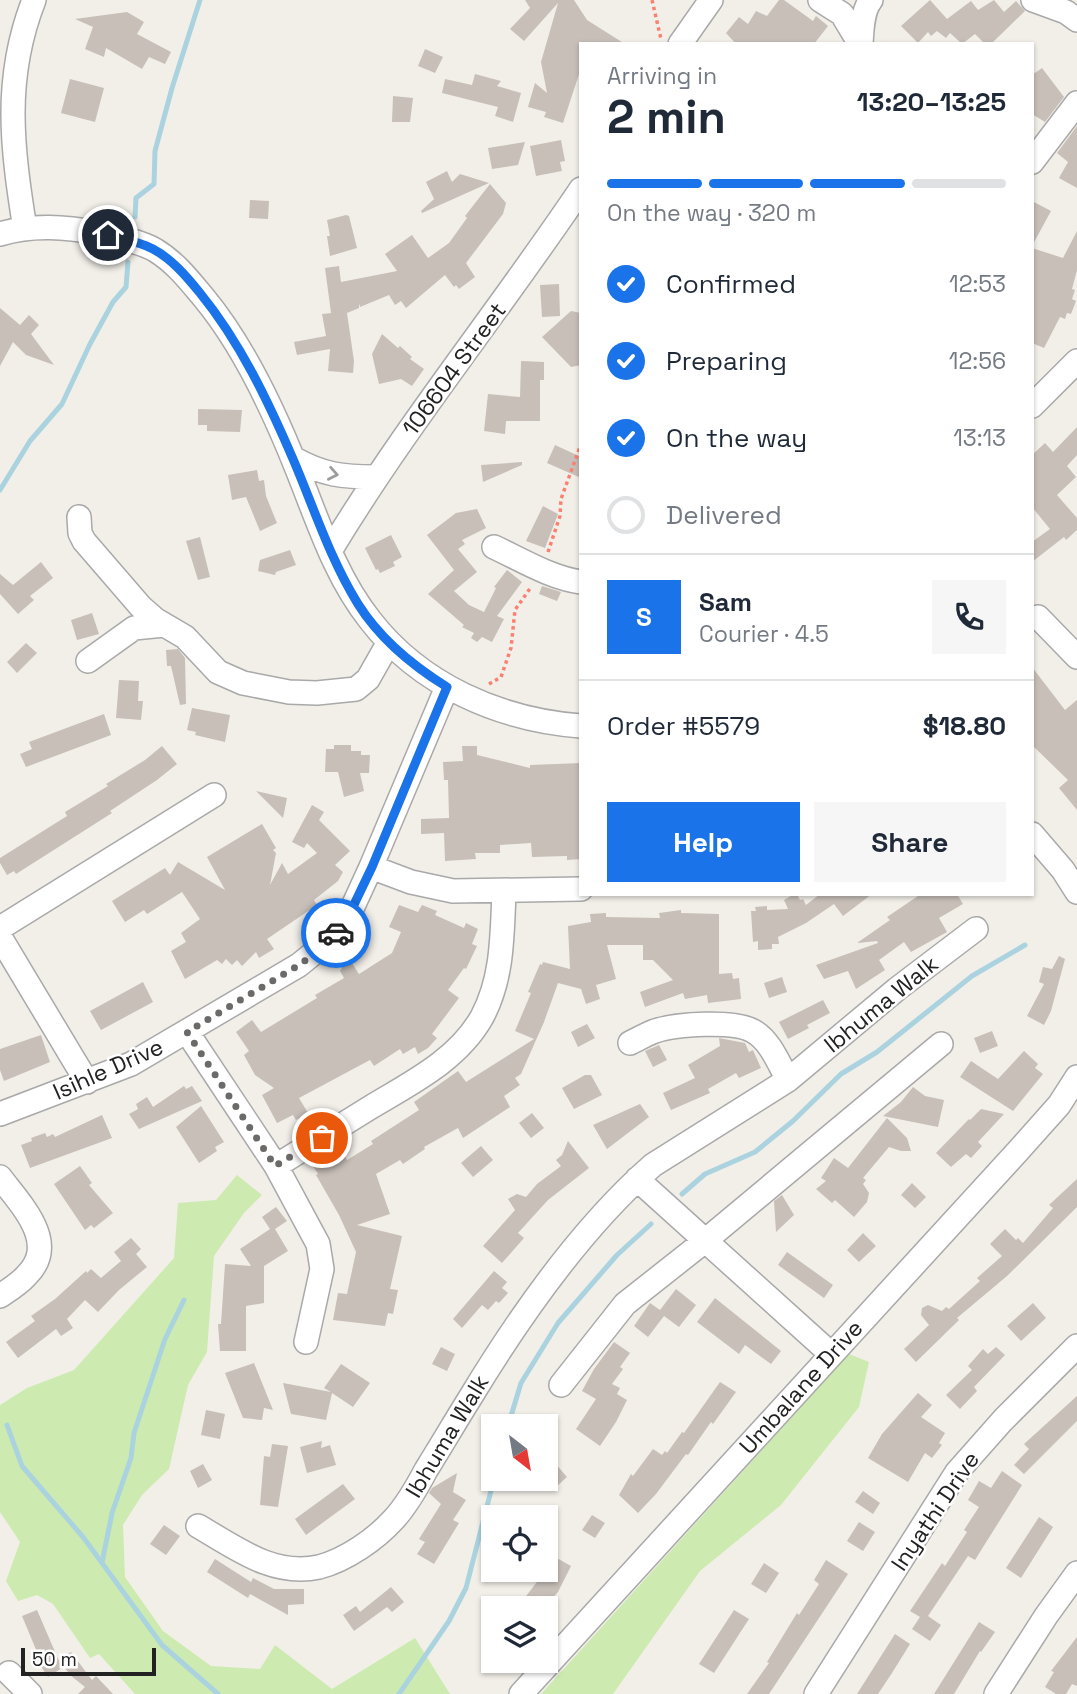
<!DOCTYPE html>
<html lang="en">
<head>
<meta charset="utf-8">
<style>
  body { margin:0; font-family:"Space Grotesk",sans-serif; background:#f6f6f7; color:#1f2937; height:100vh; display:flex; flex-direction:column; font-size:26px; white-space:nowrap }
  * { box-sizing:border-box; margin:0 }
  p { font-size:23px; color:#747a83 }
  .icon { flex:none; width:38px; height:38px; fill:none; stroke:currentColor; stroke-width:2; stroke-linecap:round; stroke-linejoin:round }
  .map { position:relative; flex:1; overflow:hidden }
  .side { position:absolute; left:579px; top:42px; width:455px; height:854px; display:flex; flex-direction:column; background:#fff; border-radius:0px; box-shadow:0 2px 5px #0004 }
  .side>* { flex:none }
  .needle { width:46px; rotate:149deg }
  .tools { position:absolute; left:481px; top:1414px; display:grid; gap:14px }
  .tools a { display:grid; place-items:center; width:77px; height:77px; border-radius:0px; background:#fff; box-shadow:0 2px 5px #0004; font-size:35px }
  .scale { position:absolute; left:21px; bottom:18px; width:135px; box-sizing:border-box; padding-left:7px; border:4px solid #222; border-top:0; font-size:19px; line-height:24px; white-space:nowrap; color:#222; -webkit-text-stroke:5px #fff; paint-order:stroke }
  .pin { position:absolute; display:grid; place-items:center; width:60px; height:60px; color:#fff; margin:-30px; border:4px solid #fff; border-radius:50%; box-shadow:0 2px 7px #0007 }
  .courier { position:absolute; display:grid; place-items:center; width:70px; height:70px; margin:-35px; border:5px solid #1a73e8; border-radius:50%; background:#fff; color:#222; box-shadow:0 2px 9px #0007 }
  .summary em { font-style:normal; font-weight:700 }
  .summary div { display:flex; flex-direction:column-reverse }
  .summary { display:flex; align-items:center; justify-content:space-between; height:119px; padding:0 28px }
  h1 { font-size:46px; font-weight:700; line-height:52px }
  .bar { display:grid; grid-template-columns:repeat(4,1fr); gap:10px 7px; align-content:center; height:84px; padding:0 28px }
  .bar i { height:9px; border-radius:5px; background:#e0e1e3 }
  .bar .active { background:#1a73e8 }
  .bar p { grid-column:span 4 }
  .line { display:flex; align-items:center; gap:18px; padding:0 28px; border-top:2px solid #e0e1e3 }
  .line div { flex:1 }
  .round { display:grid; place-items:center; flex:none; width:74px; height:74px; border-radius:0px; background:#f6f6f7 }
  ol { padding:0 28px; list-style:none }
  li { display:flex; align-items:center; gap:21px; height:77px }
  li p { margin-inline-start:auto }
  li .icon { padding:7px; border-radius:50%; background:#1a73e8; color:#fff; stroke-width:4 }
  li:last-child { color:#747a83 }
  li i { width:38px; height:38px; border:4px solid #e0e1e3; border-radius:50% }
  .primary-button { display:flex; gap:14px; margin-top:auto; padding:14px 28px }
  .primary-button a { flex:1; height:80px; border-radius:0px; background:#1a73e8; color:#fff; font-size:28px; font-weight:700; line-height:80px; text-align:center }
  .primary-button a+a { background:#f6f6f7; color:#1f2937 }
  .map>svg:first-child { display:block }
  .grass { fill:#cdebb0 }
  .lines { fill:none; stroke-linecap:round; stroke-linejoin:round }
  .stream { stroke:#aad3df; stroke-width:5 }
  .building { fill:#c7bfb8 }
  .minor-casing { stroke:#a9a9a9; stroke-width:26 }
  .path { stroke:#fa8072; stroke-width:3.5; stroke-dasharray:3.5 3.5; stroke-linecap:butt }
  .minor { stroke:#fff; stroke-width:23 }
  .oneway { stroke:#9c9c9c }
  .done { stroke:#6b6a68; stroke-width:7; stroke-dasharray:0 12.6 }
  .route { stroke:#1a73e8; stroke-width:9 }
  .labels { text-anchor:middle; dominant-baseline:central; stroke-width:5; stroke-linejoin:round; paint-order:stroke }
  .street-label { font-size:23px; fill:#222; stroke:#fff }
</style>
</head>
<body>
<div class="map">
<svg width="1077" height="1694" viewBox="0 0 1077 1694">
  <rect width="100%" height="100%" fill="#f2efe9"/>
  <!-- grass -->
  <path class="grass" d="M237,1175L262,1195L244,1213L214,1256L207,1352L188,1385L169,1469L142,1495L123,1525L125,1577L163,1631L211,1666L260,1669L275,1645L332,1689L415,1638L450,1694H135L99,1654L90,1658L53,1604L37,1595L18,1601L6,1581L20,1542L0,1512V1405L27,1388L74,1370L174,1258L178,1203L216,1200Z
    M849,1354L869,1362L859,1407L781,1505L700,1571L613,1694H541Z"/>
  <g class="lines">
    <!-- stream -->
    <path class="stream" d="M135,217L136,198L154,184L155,151L172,88L200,0
      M0,490L30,441L62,404L90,344L113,302L126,287L128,262
      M682,1194L705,1174L755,1152L793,1121L841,1074L877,1052L972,976L1025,945
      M7,1425L22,1466L83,1537L162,1645L218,1694
      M508,1426L521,1383L558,1323L617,1255L651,1224
      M102,1563L112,1513L131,1458L134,1433L165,1339L184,1300
      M399,1694L449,1621L466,1588L494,1479"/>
  </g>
  <!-- building -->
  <path class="building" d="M525,0H574L587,20L625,44H581V68L563,123L544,117L546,112L528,107L535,83L547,93L541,62L558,3L524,41L510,29L530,8Z
    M779,0H784L813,21L816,16L828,26L814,44H736L726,33L739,17L748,24L756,11L767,16Z
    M930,0L947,19L971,1L978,10L994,0L1004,12L1016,1L1025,11L991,44H985L975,34L962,44L950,33L946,38L937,31L931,36L928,32L918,43L901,26Z
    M127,12L144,22L137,34L171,52L165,64L149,57L142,69L106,48L104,57L85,49L93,27L75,19Z
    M425,49L443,57L435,73L418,66Z
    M1042,68L1064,97L1045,122L1032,114V75Z
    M475,74L501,81L497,86L521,93L513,122L495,116L498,107L442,93L445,79L472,85Z
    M70,79L104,88L95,122L61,113Z
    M393,96L413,98L410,122H392Z
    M1077,126V188L1059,178L1068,162L1057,153Z
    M561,140L565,161L560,162L562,171L536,176L530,146Z
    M525,142L518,165L492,169L488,148Z
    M447,171L452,182L460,174L489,183L422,213L421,211L434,199L426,182Z
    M490,184L506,203L503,214L466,263L475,277L459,289L456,285L454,287L445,275L406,308L401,301L395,305L389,295L360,307L359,303V308L347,313L354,361L353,373L328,371L330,349L297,355L294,342L326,336L322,314L331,313L325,268L339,266L341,282L397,271L385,254L412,235L428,258L449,243L467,218L465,216Z
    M250,200L269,201L268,219L249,218Z
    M1032,201L1051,211L1032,246Z
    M346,215L349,216L357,248L330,256L327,236H330L327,220Z
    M1077,231V270L1072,289L1075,290L1072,299L1076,301L1071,314L1067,313L1065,319L1060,317L1044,348L1032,343V248L1063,258Z
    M559,284L560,316L542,317L540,285Z
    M0,308L20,325L29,315L39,325L31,334L54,365L26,355L13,342L0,366Z
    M571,311L581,313V365L571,367L542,337Z
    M382,334L398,348L400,346L412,357L410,359L424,369L412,386L401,379L379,384L372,354Z
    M521,361L544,362V380H540V421H506L505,434L484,431L488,394L520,397Z
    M198,409L242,410L240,432L207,431V425H198Z
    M1077,427V455L1067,466L1076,477L1057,495L1077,518V530L1066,540L1064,537L1032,562V542L1050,529L1032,507V455L1045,443L1053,452Z
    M555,445L581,457V478L547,463Z
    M522,462V465L483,482L481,465Z
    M257,470L259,481L264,480L266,496L277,523L260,531L246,497L232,500L228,475Z
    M543,506L558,514L545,548L526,541Z
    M477,509L486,528L462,540L465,544L458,549L477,572L454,591L469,605L484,612L496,588L494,587L507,570L522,582L497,616L504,619L492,642L482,637L477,642L471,638L474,633L462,627L464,625L428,594L454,570L427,535L456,513Z
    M391,535L402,557L393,562L395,566L380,573L378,569L376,570L365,548Z
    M200,537L210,577L198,580L186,541Z
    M290,550L296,565L276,572L275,575L258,571L260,560Z
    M41,562L53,578L30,596L34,600L18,614L0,594V574L13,585Z
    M542,586L561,592L557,601L539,594Z
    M92,613L99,634L77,640L71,620Z
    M26,643L37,653L17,673L7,662Z
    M178,649L185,658L186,704L180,705L171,666H167L166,650Z
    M1032,667L1065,710L1077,700V810L1059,788L1068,780L1032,745Z
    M119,680L139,681L138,701H143L141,720L116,718Z
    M192,708L230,715L225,742L195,735L196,732L187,730Z
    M104,714L111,735L26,767L20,754L32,749L29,742Z
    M334,745H351V751H361V755H370L369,773H360L364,791L344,797L338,772H325L326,749H334Z
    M162,746L177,764L157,780L110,811L112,813L16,874L14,871L7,875L0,863V858L67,816L65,812L108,786L106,784L145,760Z
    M462,746H477V755L530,768V765L581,763V859L567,860V856L532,857L531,843L500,845V853H475L476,859L445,861L444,833L421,834V819L449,818L448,780H444L443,762L463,761Z
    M256,791L287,798L283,818Z
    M312,805L324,812L319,820L350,851L335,865L343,872L338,881L314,900L317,905L267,939L274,949L259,958L256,952L242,966L237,960L232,965L226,959L222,964L217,960L185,979L171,951L186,942L181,933L200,919L182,892L147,914L144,910L125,922L112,901L165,868L170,875L178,862L225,890L207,857L262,824L276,848L273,850L276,853L270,885L282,863L288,874L317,853L307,843L304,848L292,842Z
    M794,894H797L800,900L803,899L806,905L820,894H872L843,916L834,904L806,923L778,937L779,944H772V949L758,950V941L753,942L751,911H756L755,907L767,906V910L788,909L784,900Z
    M921,894H957L963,904L939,918L947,932L911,952L904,942L879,960L885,970L856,989L848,971L824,979L816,965L878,943L877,941L857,943L890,920L887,917Z
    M399,905L418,912L422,905L437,911L435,915L464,928L466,923L478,929L472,944L477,946L466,969L464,968L448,990L459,998L432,1034L437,1038L428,1048L418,1054L415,1047L403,1054L400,1049L374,1066L370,1060L299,1098L308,1113L296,1120L293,1115L277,1123L262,1095L274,1088L255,1075L244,1055L249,1051L236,1032L252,1020L261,1032L317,998L315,995L344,978L340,971L348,957L359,974L392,953L401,932L389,927Z
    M681,910V913L719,914V974L732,973L733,979L739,978L741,999L708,1003L707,995L685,999L683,993L645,1007L640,992L673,980L653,960H643V945H607L616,979L596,985L600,999L586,1004L581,989L558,983L544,1022L521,1074L515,1078L520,1085L504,1096L510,1107L463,1138L458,1128L424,1147L425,1149L403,1164L400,1160L376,1174L390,1214L357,1225L402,1236L390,1289L398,1290L393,1314L388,1313L385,1326L333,1320L338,1293L347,1294L356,1252L339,1215L316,1175L318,1174L310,1161L334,1147L337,1152L341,1150L347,1160L373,1144L371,1141L419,1110L414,1102L458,1071L466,1082L534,1039L515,1031L531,993L528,992L540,964L542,965L543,962L570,969L568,926L591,922L590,914L606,913V917L660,918L659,913Z
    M1059,956L1065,959L1051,1011L1044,1025L1027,1016L1044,984L1039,982L1043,967L1052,969Z
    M782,977L787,992L769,998L764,983Z
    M143,982L153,1002L101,1030L90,1011Z
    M823,1000L830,1013L807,1025L809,1028L788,1039L779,1022Z
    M587,1024L595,1038L578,1047L571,1032Z
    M992,1031L998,1046L980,1053L974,1038Z
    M41,1035L50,1062L4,1081L0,1070V1049Z
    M719,1038L745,1043L749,1052L753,1050L761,1068L739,1078L736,1073L708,1089L710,1093L671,1110L663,1093L695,1078L688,1065L720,1046Z
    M659,1045L667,1060L653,1067L645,1051Z
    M1024,1051L1038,1064L1035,1068L1043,1074L1013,1111L960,1077L971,1061L998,1079Z
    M585,1075H591L602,1095L574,1109L562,1088Z
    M184,1086L186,1089L192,1086L202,1101L139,1129L129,1114L138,1109L136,1104L147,1097L153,1107Z
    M913,1087L925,1096L944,1100L938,1127L883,1116L901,1102Z
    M640,1104L649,1117L607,1149L593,1125Z
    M201,1106L224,1142L215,1147L217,1151L199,1163L176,1127Z
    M981,1109L1004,1114L978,1142L982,1146L971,1158L966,1154L951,1167L936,1153L969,1119L970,1120Z
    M532,1113L544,1128L531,1138L519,1123Z
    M102,1115L112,1138L30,1168L21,1145L32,1141L31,1138L45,1133L47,1137L53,1134L55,1137Z
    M887,1118L907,1138L911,1151H901L889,1147L863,1178L866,1180L863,1184L869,1193L867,1202L854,1217L835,1200L832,1203L816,1189L826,1181L821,1178L834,1158L848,1168Z
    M568,1141L589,1168L548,1200L518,1233L524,1238L502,1263L483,1246L515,1210L508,1199L517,1194L526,1197L537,1184L561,1166L556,1160L562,1155Z
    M481,1146L493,1160L473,1177L461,1163Z
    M80,1166L92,1183L89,1185L113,1213L94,1228L91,1225L85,1230L54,1184Z
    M1077,1179V1207L1007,1276L957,1318L959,1320L916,1362L904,1349L929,1325L921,1315L922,1308L928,1305L942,1311L946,1307L949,1309L980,1281L977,1278L1002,1256L990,1244L1005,1229L1016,1240L1018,1238L1023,1243L1053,1208L1049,1205Z
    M912,1183L926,1197L915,1208L901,1195Z
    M782,1195L794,1215L776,1232L774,1201Z
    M276,1207L287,1221L275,1229L288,1251L264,1266V1303L246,1306V1351H220L218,1324H221L225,1264L251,1266L240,1249L270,1229L262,1217Z
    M863,1233L876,1246L859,1262L847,1250Z
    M131,1238L141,1249L136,1254L147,1267L119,1290L98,1312L85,1300L67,1319L73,1328L61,1336L56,1329L18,1358L6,1342L35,1321L31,1316L55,1299L86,1271L87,1273L91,1269L101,1278L121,1261L114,1252Z
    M787,1252L833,1285L824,1298L778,1265Z
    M494,1271L507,1282L502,1288L508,1293L499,1303L496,1301L488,1310L482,1305L462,1328L453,1319Z
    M676,1289L696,1305L679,1327L664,1316L648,1337L634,1326L650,1303L660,1310Z
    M715,1298L781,1351L771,1364L745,1345L739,1354L697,1322Z
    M1033,1303L1046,1318L1021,1341L1007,1326Z
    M614,1342L630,1353L620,1367L623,1369L612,1384L620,1388L617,1394L627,1400L616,1422L600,1446L576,1429L596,1399L582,1391L594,1369Z
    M441,1347L455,1354L447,1371L432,1364Z
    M996,1347L1005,1355L974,1387L977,1391L960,1409L946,1395L972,1370L968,1366L983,1349L988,1354Z
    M254,1363L273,1410L264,1408L262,1420L243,1418L225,1373Z
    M341,1364L370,1383L353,1407L332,1393L326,1420L291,1414L283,1383L331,1392L324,1388Z
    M720,1382L736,1392L713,1424L711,1422L688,1455L686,1454L656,1494L638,1513L619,1495L631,1474L633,1476L653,1449L662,1455L665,1451L667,1453L682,1432L684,1433Z
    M918,1393L932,1405L921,1417L945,1433L939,1443L942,1445L932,1458L925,1453L908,1482L868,1458L882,1434Z
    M1077,1396V1421L1024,1474L1014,1465L1029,1449L1024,1444Z
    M206,1410L225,1414L220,1439L201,1435Z
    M322,1441L321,1448L330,1445L336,1465L307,1473L300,1447Z
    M272,1444L288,1446L278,1507L260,1505L264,1456L270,1457Z
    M555,1463L567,1477L555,1488L546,1477V1471Z
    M203,1464L212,1480L198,1488L190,1471Z
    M1002,1471L1022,1485L975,1560L968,1556L928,1616L941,1625L930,1641L912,1629L920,1617L910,1611L942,1563L945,1566L967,1532L964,1530L979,1507L968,1500L979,1481L991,1488Z
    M457,1473L453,1492L466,1500L453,1520L459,1523L434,1564L417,1554L425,1542L419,1539L441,1504L429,1493L432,1488Z
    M343,1484L355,1499L306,1535L295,1519Z
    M863,1491L880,1503L873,1514L855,1502Z
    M592,1515L605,1523L595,1538L582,1530Z
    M1039,1517L1053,1527L1021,1578L1006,1568Z
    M859,1522L875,1532L863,1551L847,1541Z
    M164,1525L180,1536L166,1555L150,1544Z
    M546,1552L571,1566L558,1592L543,1608H517L546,1570Z
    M215,1559L251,1582L253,1578L274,1589H304V1604L288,1605V1615L250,1594L248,1598L207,1572Z
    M826,1560L848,1574L769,1694H747L769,1663L767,1662L797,1613L799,1615L819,1584L814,1580Z
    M764,1563L779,1573L766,1593L751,1584Z
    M391,1587L404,1602L392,1612L387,1607L354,1631L343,1615L356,1606L360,1612Z
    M37,1610L62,1668L48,1677L40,1665L42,1664L22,1616Z
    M734,1610L749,1619L714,1673L699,1664Z
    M979,1622L995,1632L981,1652L980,1651L954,1694H934Z
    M895,1634L910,1644L892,1673L878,1694H857Z
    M1077,1637V1686L1072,1684L1066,1694H1056L1045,1687L1054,1672L1051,1671Z
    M71,1652L92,1680L96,1676L113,1694H78L85,1687L70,1675L59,1660Z"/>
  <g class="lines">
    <defs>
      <path id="minor" d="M820,0L842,14L860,44
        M1033,0L1066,12L1077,20
        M680,44L711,0
        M861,44C862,30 862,11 871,0
        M1032,162L1077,103
        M25,229C12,147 3,79 34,0
        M0,234C33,224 66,227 99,233C117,237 139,241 155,250C175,262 189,280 204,298C243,345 274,411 297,469C318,521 335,576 370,620C420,685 500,720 581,726
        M1032,406L1077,361
        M293,458C323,475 342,477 377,477
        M79,517L80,533L84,541L141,607L156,620L185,637L218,672L243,683L289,692L317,693L356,689L368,679L389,642
        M494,547C522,560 551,578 581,582
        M330,551C406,425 499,311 581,189
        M1038,617L1077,657
        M88,661L134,628L164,625
        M1032,834L1063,870L1077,892
        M371,867L411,882L453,891L581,889
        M0,928L214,795
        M0,937L87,1082
        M187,1032L276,1166L318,1244L322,1269L306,1342
        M630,1043C638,1039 647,1034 655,1031C676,1024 734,1020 753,1031C770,1040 779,1064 788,1080
        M0,1114L131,1064L299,965L331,939L349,915L371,867L447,687
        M276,1166C307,1147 339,1127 371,1107C411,1083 458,1060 482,1017C503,978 502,935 504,892
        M0,1177C21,1205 60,1243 26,1276C19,1284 9,1290 0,1296
        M637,1179L831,1354
        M561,1385L625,1304L706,1240L941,1044
        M198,1526C236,1548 273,1577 319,1567C346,1560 376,1539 394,1519C407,1505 417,1487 426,1470C441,1446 455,1422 470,1398C519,1317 581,1228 653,1165L788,1080L897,989L976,929
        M9,1673L30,1694
        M521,1694L1018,1151L1059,1105L1077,1077
        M816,1694L957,1472L1003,1420L1077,1346
        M996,1694L1046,1616L1077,1573"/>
    </defs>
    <!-- minor casing -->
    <use href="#minor" class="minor-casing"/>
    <!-- path -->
    <path class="path" d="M652,0L661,39
      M548,552L560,516L561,499L581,444
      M489,684L501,677L511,648L515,610L531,587"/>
    <!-- minor -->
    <use href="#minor" class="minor"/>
  </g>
  <!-- one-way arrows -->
  <defs><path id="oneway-chevron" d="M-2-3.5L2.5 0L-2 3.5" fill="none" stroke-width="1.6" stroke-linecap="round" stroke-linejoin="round" transform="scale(1.75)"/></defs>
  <use class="oneway" href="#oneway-chevron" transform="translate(333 474) rotate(11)"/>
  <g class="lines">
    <!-- done -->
    <path class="done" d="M322,1138L275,1166L187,1032L299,965L321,949L336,933"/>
    <!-- route -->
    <path class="route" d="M108,235C123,239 140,242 153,249C172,259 187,277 200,293C240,342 268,401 293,459C314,508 330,559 358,604C380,639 413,666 447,687L372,867L349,915L336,933"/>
  </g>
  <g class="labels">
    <!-- street labels -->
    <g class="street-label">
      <text transform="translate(454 369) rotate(-54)">106604 Street</text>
      <text transform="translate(881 1004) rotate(-39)">Ibhuma Walk</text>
      <text transform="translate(108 1069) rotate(-24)">Isihle Drive</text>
      <text transform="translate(801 1387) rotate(-48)">Umbalane Drive</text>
      <text transform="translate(447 1436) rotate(-59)">Ibhuma Walk</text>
      <text transform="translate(935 1511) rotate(-56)">Inyathi Drive</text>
    </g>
  </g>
</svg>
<div class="tools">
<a><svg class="needle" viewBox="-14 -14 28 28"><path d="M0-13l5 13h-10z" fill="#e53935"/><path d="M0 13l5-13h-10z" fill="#747a83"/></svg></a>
<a><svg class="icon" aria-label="locate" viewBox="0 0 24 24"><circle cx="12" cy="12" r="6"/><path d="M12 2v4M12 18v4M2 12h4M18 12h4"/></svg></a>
<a><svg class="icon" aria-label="layers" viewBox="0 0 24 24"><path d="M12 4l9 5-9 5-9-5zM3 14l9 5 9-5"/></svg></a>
</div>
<div class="scale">50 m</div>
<div class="pin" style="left:322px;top:1138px;background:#ea580c"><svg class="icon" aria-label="bag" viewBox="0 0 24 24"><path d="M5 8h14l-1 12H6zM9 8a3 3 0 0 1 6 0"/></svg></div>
<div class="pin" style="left:108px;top:235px;background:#1f2937"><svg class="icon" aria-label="home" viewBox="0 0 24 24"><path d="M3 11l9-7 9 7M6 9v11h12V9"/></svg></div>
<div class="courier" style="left:336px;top:933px"><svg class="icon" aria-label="car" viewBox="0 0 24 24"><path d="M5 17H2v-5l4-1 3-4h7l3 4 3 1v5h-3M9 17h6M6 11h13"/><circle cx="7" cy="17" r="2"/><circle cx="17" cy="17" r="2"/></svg></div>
<section class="side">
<div class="summary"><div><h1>2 min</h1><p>Arriving in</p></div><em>13:20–13:25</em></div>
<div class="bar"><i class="active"></i><i class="active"></i><i class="active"></i><i></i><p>On the way · 320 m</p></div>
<ol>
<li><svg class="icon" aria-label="check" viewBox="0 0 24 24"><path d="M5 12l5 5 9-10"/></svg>Confirmed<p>12:53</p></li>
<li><svg class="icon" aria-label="check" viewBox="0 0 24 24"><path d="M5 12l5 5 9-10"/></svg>Preparing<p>12:56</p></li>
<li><svg class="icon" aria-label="check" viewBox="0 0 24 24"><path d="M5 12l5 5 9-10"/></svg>On the way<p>13:13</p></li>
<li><i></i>Delivered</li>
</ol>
<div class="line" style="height:126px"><b class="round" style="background:#1a73e8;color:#fff">S</b><div><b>Sam</b><p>Courier · 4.5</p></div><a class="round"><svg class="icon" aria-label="phone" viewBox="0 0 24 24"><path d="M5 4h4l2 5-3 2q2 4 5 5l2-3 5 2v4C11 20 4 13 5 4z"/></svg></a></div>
<div class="line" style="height:91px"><div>Order #5579</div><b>$18.80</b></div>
<div class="primary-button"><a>Help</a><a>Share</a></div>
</section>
</div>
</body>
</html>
